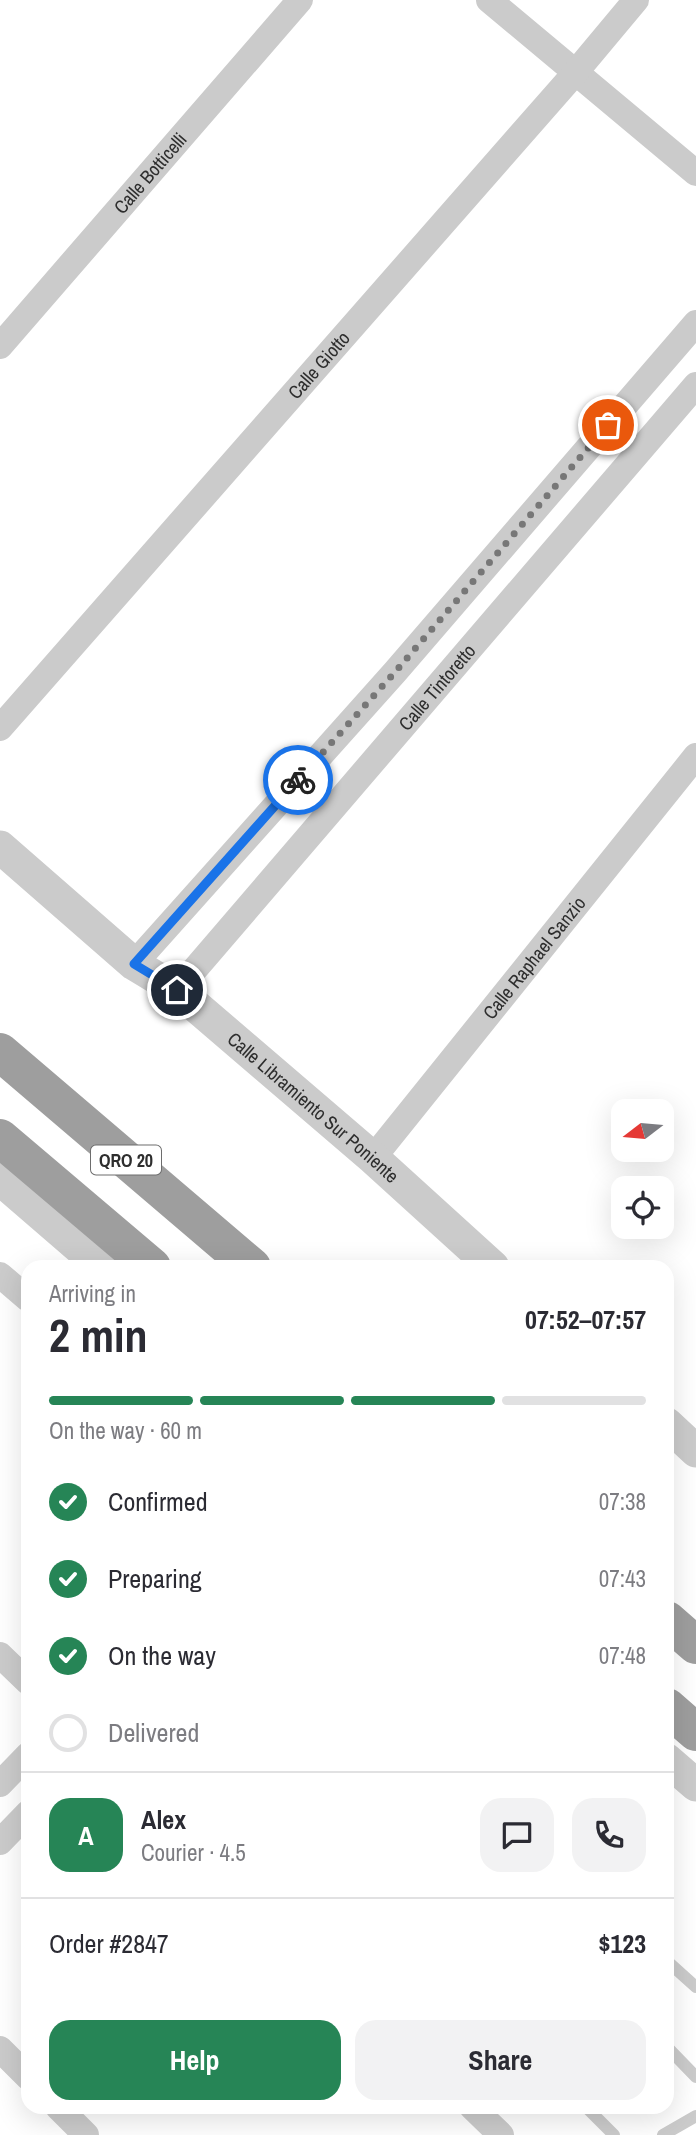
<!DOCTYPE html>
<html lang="en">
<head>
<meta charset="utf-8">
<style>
  body { margin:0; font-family:"Archivo Narrow",sans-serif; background:#f2f2f3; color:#2b2b33; height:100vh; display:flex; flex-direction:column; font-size:26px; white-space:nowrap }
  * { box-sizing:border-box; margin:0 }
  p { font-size:23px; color:#7c7c81 }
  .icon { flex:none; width:38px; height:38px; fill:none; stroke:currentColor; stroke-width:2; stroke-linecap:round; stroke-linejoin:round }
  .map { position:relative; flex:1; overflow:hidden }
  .sheet { position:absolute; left:21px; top:1260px; width:653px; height:854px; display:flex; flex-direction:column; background:#fff; border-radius:21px; box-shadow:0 7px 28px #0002 }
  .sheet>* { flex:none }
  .needle { width:46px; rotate:254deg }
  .tools { position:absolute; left:611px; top:1099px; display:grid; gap:14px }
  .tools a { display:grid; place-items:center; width:63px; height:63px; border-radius:14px; background:#fff; box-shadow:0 7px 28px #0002; font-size:35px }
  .pin { position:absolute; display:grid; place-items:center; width:60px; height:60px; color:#fff; margin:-30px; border:4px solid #fff; border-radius:50%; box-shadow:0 2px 7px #0007 }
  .courier { position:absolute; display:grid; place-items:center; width:70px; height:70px; margin:-35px; border:5px solid #1a73e8; border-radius:50%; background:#fff; color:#222; box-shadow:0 2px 9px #0007 }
  .overview em { font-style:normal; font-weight:700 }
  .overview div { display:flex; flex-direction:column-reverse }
  .overview { display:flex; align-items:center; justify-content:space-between; height:119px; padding:0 28px }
  h1 { font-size:46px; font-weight:700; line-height:52px }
  .bar { display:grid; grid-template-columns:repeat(4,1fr); gap:10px 7px; align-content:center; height:84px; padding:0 28px }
  .bar i { height:9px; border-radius:5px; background:#e1e1e2 }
  .bar .active { background:#268556 }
  .bar p { grid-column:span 4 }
  .line { display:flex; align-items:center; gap:18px; padding:0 28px; border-top:2px solid #e1e1e2 }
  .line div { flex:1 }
  .round { display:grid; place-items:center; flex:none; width:74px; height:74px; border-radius:21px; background:#f2f2f3 }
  ol { padding:0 28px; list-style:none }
  li { display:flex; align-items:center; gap:21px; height:77px }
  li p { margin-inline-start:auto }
  li .icon { padding:7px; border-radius:50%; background:#268556; color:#fff; stroke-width:4 }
  li:last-child { color:#7c7c81 }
  li i { width:38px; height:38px; border:4px solid #e1e1e2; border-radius:50% }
  .primary-button { display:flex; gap:14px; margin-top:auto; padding:14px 28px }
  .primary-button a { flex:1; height:80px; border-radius:21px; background:#268556; color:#fff; font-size:28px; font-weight:700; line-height:80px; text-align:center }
  .primary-button a+a { background:#f2f2f3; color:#2b2b33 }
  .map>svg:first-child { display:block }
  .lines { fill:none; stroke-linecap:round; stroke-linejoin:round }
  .service { stroke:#cbcbcb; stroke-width:12 }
  .minor { stroke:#cbcbcb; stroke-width:26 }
  .tertiary { stroke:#cbcbcb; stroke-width:33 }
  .trunk { stroke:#9e9e9e; stroke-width:38 }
  .done { stroke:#777; stroke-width:7; stroke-dasharray:0 12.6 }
  .route { stroke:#1a73e8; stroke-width:9 }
  .labels { text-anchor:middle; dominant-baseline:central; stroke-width:7; stroke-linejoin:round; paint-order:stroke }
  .shield { fill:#fff; stroke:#6d6d6d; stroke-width:2 }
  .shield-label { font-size:18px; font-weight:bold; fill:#2e2e2e }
  .street-label { font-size:19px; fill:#2e2e2e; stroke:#fff }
</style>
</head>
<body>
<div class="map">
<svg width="696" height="2135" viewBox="0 0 696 2135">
  <rect width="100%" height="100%" fill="#fff"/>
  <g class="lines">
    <!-- service -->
    <path class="service" d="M667,1961L696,1987
      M667,2047L696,2077
      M586,2107L614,2135
      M663,2135L696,2116"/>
    <!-- minor -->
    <g class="minor">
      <path d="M489,0L696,173"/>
      <path id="s1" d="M0,346L300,0"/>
      <path id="s2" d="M0,728L575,73L636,0"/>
      <path d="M134,964L395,672L696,323"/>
      <path id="s3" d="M177,990L696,385"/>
      <path id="s4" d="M373,1158L696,756"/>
      <path d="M0,1275L28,1299"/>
      <path d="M0,1655L28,1682"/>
      <path d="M0,1784L28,1755"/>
      <path d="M0,1842L28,1813"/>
      <path d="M0,2049L28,2077"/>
      <path d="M58,2107L86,2135"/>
      <path d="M472,2107L501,2135"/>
    </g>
    <!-- tertiary -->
    <g class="tertiary">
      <path id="s5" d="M0,847L134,964L177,990L373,1158L493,1267"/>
      <path d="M0,1179L102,1267"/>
      <path d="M667,1424L696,1451"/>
      <path d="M667,1760L696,1785"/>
    </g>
    <!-- trunk -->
    <path class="trunk" d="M0,1052L252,1267
      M0,1138L152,1267
      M667,1620L696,1645
      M667,1707L696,1732"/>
  </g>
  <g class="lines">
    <!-- done -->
    <path class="done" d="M298,780L395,672L608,425"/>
    <!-- route -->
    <path class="route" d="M177,990L134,964L298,780"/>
  </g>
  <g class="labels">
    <!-- shield labels -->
    <rect class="shield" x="91" y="1145.5" width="70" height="29" rx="5"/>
    <g class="shield-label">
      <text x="126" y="1160">QRO 20</text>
    </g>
    <!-- street labels -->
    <g class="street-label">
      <text stroke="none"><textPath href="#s1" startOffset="229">Calle Botticelli</textPath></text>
      <text stroke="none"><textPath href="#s2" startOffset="483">Calle Giotto</textPath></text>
      <text stroke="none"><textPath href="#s3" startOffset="399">Calle Tintoretto</textPath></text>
      <text stroke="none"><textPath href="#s4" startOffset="257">Calle Raphael Sanzio</textPath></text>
      <text stroke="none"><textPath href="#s5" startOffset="408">Calle Libramiento Sur Poniente</textPath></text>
    </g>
  </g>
</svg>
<div class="tools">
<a><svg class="needle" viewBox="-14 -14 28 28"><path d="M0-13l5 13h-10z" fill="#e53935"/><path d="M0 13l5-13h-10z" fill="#7c7c81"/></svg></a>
<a><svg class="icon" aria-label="locate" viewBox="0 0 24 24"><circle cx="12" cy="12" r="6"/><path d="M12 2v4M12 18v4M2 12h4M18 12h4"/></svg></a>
</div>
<div class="pin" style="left:608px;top:425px;background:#ea580c"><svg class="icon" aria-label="bag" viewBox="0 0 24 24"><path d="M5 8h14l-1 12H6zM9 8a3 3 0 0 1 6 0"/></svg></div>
<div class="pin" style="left:177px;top:990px;background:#1f2937"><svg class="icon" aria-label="home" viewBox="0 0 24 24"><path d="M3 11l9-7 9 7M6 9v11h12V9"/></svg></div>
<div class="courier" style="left:298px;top:780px"><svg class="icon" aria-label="bike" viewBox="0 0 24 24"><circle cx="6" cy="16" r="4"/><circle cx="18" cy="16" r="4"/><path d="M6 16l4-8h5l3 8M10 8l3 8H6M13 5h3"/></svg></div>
<section class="sheet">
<div class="overview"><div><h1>2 min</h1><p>Arriving in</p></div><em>07:52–07:57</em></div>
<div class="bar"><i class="active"></i><i class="active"></i><i class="active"></i><i></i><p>On the way · 60 m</p></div>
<ol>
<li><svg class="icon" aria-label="check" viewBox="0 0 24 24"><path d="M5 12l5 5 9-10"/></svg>Confirmed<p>07:38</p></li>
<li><svg class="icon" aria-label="check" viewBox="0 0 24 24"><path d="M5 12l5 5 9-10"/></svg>Preparing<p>07:43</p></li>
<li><svg class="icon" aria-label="check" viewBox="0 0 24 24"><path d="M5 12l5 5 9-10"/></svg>On the way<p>07:48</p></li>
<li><i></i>Delivered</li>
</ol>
<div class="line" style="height:126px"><b class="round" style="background:#268556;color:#fff">A</b><div><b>Alex</b><p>Courier · 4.5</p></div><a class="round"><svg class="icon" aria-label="chat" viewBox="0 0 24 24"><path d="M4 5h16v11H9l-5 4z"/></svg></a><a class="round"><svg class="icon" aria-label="phone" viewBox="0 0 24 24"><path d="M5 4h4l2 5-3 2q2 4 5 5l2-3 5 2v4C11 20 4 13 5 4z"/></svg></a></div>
<div class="line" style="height:91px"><div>Order #2847</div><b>$123</b></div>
<div class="primary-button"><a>Help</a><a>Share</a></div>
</section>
</div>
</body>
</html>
